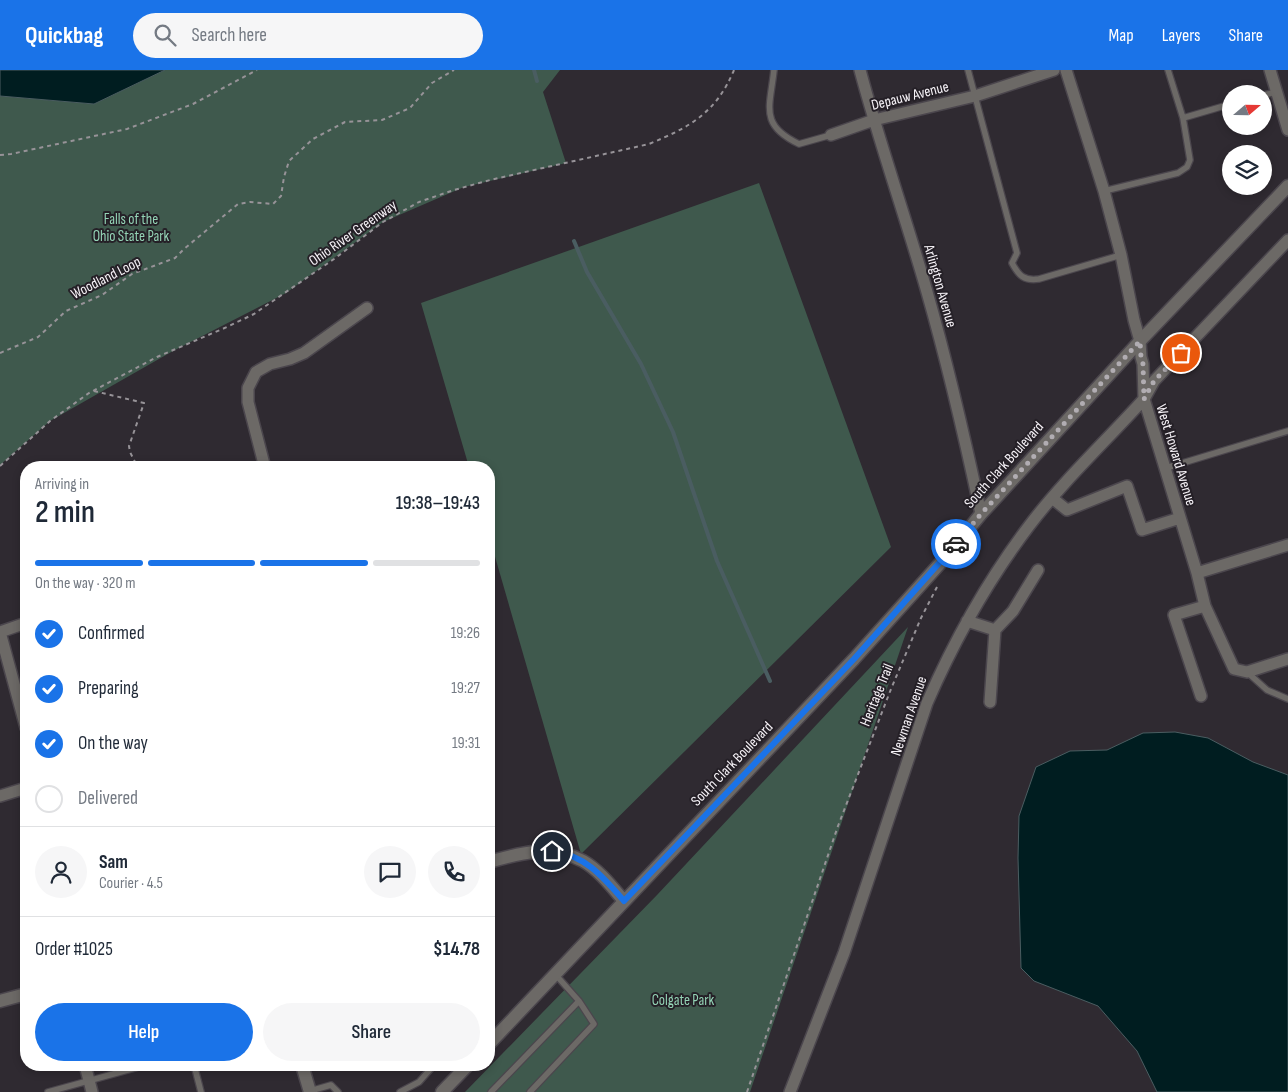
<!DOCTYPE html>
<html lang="en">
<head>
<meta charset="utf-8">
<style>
  body { margin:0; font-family:"Sofia Sans Condensed",sans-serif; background:#f6f6f7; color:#1f2937; height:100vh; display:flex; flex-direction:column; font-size:19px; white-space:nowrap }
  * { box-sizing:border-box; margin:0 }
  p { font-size:16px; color:#747a83 }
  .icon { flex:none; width:28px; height:28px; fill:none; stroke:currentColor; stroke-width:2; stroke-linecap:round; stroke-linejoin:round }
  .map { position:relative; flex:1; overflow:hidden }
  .drawer { position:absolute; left:20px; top:391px; width:475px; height:610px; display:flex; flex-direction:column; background:#fff; border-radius:20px; box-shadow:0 2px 8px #0003 }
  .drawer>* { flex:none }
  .needle { width:32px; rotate:70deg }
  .buttons { position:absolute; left:1222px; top:15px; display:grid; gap:10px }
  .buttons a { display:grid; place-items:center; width:50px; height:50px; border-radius:50%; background:#fff; box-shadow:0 2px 8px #0003; font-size:25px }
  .pin { position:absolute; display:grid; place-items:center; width:42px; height:42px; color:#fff; margin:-21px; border:2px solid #fff; border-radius:50%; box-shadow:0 1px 5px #0007 }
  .courier { position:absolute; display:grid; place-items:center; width:50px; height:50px; margin:-25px; border:4px solid #1a73e8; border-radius:50%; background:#fff; color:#222; box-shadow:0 1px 6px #0007 }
  .overview em { font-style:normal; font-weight:600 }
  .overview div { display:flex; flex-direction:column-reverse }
  .overview { display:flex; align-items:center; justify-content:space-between; height:85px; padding:0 15px }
  h1 { font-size:32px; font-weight:600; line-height:38px }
  .bar { display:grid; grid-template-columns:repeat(4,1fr); gap:8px 5px; align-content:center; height:60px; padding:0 15px }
  .bar i { height:6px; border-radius:4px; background:#e0e1e3 }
  .bar .current { background:#1a73e8 }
  .bar p { grid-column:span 4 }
  .line { display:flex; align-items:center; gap:12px; padding:0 15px; border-top:1px solid #e0e1e3 }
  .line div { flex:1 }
  .round { display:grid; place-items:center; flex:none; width:52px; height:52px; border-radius:26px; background:#f6f6f7 }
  ol { padding:0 15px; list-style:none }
  li { display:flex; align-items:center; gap:15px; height:55px }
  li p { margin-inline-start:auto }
  li .icon { padding:5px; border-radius:50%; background:#1a73e8; color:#fff; stroke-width:4 }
  li:last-child { color:#747a83 }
  li i { width:28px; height:28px; border:2px solid #e0e1e3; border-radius:50% }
  .cta { display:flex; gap:10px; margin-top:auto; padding:10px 15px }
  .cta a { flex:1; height:58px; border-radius:30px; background:#1a73e8; color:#fff; font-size:20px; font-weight:600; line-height:58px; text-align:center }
  .cta a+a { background:#f6f6f7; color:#1f2937 }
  header { display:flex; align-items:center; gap:30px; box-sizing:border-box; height:70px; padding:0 25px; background:#1a73e8; color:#fff }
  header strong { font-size:24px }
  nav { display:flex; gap:28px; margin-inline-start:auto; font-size:18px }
  .search { width:350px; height:45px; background:#f6f6f7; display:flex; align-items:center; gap:12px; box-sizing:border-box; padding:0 18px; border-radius:28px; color:#747a83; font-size:19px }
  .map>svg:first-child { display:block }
  .green { fill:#3f594d }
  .water { fill:#001d20; stroke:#4a5d61 }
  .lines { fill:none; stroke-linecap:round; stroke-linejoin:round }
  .stream { stroke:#4a5d61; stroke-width:4 }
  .service-casing { stroke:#4b464d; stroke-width:8 }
  .minor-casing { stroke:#4b464d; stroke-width:14 }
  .tertiary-casing { stroke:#4b464d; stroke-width:15 }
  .path { stroke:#979398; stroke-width:2; stroke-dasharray:4 4; stroke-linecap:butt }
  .service { stroke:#6c6966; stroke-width:5.5 }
  .minor { stroke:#6c6966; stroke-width:11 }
  .tertiary { stroke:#6c6966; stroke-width:12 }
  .done { stroke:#b1adb2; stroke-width:5; stroke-dasharray:0 9 }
  .route { stroke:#1a73e8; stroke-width:6 }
  .labels { text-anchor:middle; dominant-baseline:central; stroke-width:4; stroke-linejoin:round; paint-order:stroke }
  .street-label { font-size:15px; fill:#f7f3f8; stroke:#252027 }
  .park-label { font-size:15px; fill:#94d4b6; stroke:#252027 }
</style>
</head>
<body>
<header>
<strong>Quickbag</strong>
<div class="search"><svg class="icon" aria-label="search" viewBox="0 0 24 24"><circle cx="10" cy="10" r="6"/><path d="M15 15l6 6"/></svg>Search here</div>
<nav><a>Map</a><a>Layers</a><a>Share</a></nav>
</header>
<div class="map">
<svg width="1288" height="1022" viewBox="0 0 1288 1022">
  <rect width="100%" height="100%" fill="#2f2a31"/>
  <!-- green -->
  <path class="green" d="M165,0H560L543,22L566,93L464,117L383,152L286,223L173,281L50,351L0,395V26L94,34Z
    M759,113L891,477L581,784L489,466V398L469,397L421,233Z
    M908,557L750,1022H465L657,825Z"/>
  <!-- water -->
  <path class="water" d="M0,0H165L94,34L0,26Z
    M1175,662L1208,668L1253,692L1288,705V1022H1157L1137,981L1098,936L1034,911L1021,898L1018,788L1019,746L1036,697L1070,681L1107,680L1143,663Z"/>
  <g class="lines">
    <!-- stream -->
    <path class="stream" d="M534,0L537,11
      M574,171L587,202L641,294L673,362L717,491L770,611"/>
    <defs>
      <path id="service" d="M774,0C770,37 759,55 799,74L831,65
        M968,0L1017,183L1012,193C1019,206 1024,211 1039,209L1121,185
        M1168,0L1183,48
        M1264,25L1276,22
        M1104,121L1178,103L1187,97L1190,90L1183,48L1231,34
        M1166,398L1288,361
        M1247,602L1267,620L1288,629
        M194,995L201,1022
        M310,1021L331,1015L338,1022
        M48,1022L146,995
        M400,1022L419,1012L434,995
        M491,1022L579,931
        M530,1022L594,954L579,931L555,904"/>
      <path id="minor" d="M860,0C880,75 906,148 927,222C948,295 965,369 981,444
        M1066,0L1104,121L1121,185L1134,250L1140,271L1141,287L1143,294L1144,329L1197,503L1205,536L1234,599L1247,602L1288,589
        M1270,0L1288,60
        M831,65L874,50L975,26L1054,0
        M265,398L248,332V318L256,302L270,294L290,289L304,283L367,238
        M1052,428L1067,440L1127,416L1142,460L1180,448
        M1197,503L1288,475
        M967,551L995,560L1013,541L1038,500
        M0,562L26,658
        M0,562L26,553
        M1201,626L1174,545L1205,536
        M990,632L995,560
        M0,726L26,718
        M85,995L92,1022
        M790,1022L844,883L927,633C954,571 988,510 1029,456C1063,411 1106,371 1144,329L1154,311L1288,170"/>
      <path id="tertiary" d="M489,792C520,783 552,774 583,791C599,800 612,817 624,831
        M0,931L26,924
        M489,974L854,589L944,489L981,444L1140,271L1288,116
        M302,995L310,1022
        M442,1022L468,995"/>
    </defs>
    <!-- service casing -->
    <use href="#service" class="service-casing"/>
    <!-- minor casing -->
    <use href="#minor" class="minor-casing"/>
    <!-- tertiary casing -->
    <use href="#tertiary" class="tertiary-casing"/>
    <!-- path -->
    <path class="path" d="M0,85L11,84L127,59L193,34L257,0
      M0,283L38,267L66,241L102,225L132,204L175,188L184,179L238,134L250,132L273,134L281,126L284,107L289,91L313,69L345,52L382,50L410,38L432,13L454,0
      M94,321L144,333L129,376L130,382L138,398
      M0,396L50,351L89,323L157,287L227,257L254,244L334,189L383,152L419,132L454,120L490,110L649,74C690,57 716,43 734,0
      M747,1022L838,756L891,619L921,548L937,517"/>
    <!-- service -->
    <use href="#service" class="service"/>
    <!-- minor -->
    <use href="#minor" class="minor"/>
    <!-- tertiary -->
    <use href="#tertiary" class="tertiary"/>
  </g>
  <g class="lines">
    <!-- done -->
    <path class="done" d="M956,474L981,444L1140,271L1141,287L1143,294L1144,329L1154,311L1181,283"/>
    <!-- route -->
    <path class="route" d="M552,781C584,784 604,808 624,831L854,589L956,474"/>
  </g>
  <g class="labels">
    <!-- street labels -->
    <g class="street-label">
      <text transform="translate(910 26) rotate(-14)">Depauw Avenue</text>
      <text transform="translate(353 163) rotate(-35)">Ohio River Greenway</text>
      <text transform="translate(106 208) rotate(-27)">Woodland Loop</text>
      <text transform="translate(940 216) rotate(74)">Arlington Avenue</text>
      <text transform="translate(1176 385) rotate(73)">West Howard Avenue</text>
      <text transform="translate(1004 395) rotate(-48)">South Clark Boulevard</text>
      <text transform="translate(877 625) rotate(-68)">Heritage Trail</text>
      <text transform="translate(909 646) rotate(-71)">Newman Avenue</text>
      <text transform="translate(732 694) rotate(-46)">South Clark Boulevard</text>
    </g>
    <!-- park labels -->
    <g class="park-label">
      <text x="131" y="149">Falls of the<tspan x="131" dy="17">Ohio State Park</tspan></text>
      <text x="683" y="930">Colgate Park</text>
    </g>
  </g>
</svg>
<div class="buttons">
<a><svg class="needle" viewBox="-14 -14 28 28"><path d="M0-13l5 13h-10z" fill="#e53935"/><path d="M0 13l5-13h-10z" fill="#747a83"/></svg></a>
<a><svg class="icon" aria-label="layers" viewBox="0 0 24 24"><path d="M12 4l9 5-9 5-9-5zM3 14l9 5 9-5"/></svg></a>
</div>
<div class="pin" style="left:1181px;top:283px;background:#ea580c"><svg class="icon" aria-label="bag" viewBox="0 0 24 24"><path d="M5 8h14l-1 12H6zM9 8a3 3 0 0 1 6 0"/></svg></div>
<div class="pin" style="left:552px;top:781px;background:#1f2937"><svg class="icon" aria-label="home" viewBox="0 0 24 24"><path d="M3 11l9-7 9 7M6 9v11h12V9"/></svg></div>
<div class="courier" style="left:956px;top:474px"><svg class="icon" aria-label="car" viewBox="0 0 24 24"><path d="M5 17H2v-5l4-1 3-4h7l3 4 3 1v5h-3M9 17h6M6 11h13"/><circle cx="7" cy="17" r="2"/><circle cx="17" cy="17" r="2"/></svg></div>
<section class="drawer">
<div class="overview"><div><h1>2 min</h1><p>Arriving in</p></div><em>19:38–19:43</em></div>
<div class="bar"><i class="current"></i><i class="current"></i><i class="current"></i><i></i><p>On the way · 320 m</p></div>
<ol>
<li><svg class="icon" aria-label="check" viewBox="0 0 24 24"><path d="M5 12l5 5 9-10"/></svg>Confirmed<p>19:26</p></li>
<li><svg class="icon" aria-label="check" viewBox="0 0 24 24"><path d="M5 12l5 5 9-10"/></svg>Preparing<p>19:27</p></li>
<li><svg class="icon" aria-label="check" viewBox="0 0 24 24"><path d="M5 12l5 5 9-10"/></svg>On the way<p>19:31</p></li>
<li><i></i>Delivered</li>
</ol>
<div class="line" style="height:90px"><a class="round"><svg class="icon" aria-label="person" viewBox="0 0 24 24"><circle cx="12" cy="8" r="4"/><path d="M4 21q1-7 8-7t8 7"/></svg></a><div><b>Sam</b><p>Courier · 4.5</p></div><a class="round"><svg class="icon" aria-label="chat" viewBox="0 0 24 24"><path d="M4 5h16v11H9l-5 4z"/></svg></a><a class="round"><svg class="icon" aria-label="phone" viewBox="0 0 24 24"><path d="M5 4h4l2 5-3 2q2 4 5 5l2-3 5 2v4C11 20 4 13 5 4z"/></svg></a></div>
<div class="line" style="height:65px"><div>Order #1025</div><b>$14.78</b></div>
<div class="cta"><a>Help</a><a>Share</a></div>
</section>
</div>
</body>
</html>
